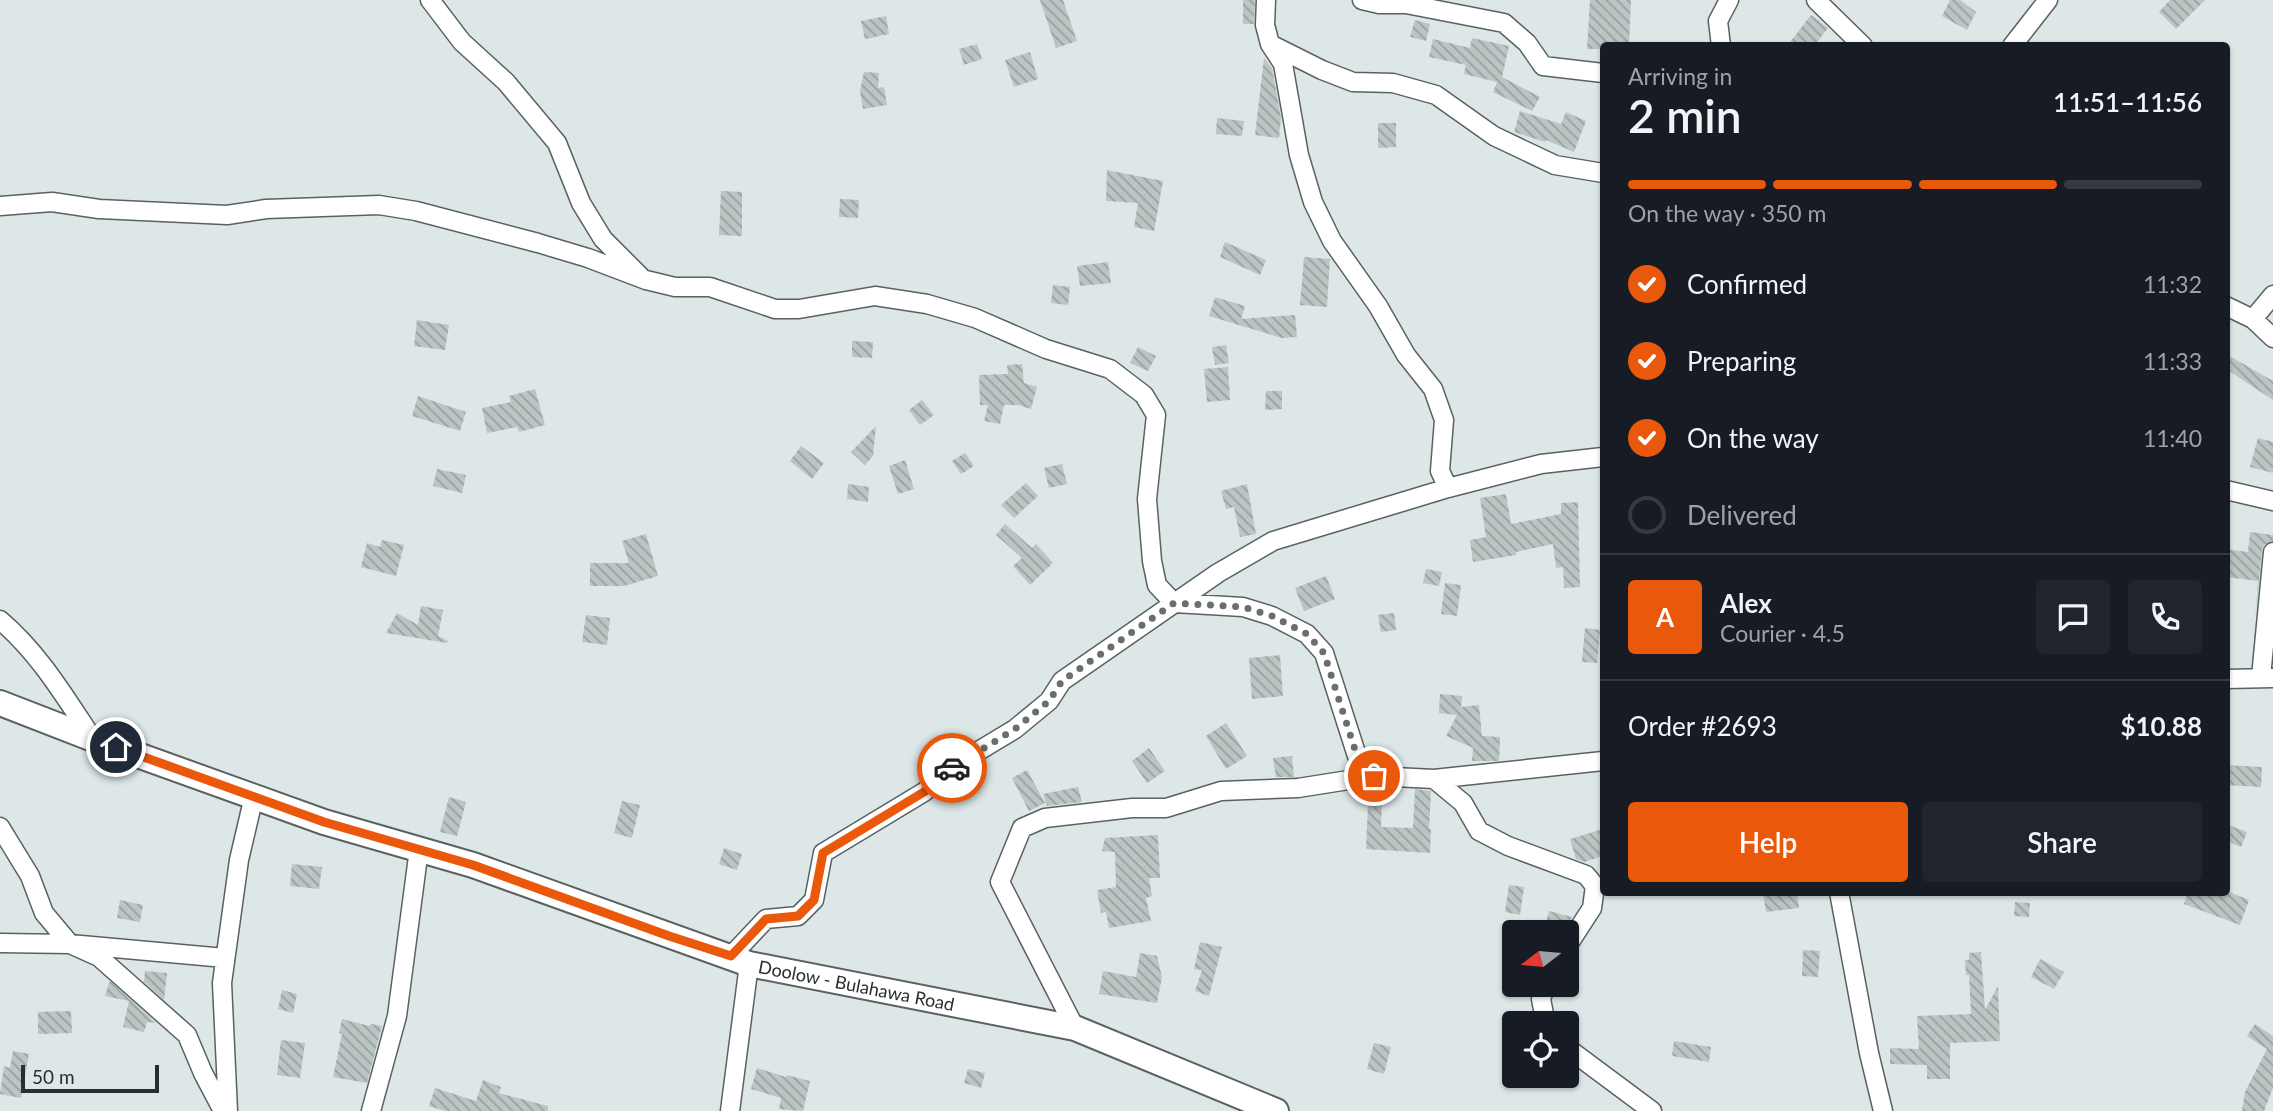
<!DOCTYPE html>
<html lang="en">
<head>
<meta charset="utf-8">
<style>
  body { margin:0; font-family:Lato,sans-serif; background:#20242c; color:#f1f3f6; height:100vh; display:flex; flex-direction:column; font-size:26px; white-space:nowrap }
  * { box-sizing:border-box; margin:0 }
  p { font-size:23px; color:#9ea1a6 }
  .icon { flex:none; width:38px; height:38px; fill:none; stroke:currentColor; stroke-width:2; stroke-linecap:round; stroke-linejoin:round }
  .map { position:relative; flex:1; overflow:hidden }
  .details { position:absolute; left:1600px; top:42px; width:630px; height:854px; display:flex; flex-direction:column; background:#171b24; border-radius:7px; box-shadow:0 2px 5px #0004 }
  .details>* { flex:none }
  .needle { width:46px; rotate:254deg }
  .controls { position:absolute; left:1502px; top:920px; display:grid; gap:14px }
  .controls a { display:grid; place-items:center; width:77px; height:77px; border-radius:7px; background:#171b24; box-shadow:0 2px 5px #0004; font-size:35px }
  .scale { position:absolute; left:21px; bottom:18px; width:138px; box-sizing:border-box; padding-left:7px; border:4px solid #2a2e2e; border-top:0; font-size:19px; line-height:24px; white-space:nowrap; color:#2a2e2e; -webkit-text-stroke:5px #dde7e7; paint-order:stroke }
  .pin { position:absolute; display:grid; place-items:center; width:60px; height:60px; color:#fff; margin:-30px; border:4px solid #fff; border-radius:50%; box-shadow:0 2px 7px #0007 }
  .courier { position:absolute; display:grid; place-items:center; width:70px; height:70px; margin:-35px; border:5px solid #ea580c; border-radius:50%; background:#fff; color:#222; box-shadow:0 2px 9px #0007 }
  .overview em { font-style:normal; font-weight:600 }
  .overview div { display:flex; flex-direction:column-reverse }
  .overview { display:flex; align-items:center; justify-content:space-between; height:119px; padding:0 28px }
  h1 { font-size:46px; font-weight:600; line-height:52px }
  .bar { display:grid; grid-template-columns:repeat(4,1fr); gap:10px 7px; align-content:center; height:84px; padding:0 28px }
  .bar i { height:9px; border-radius:5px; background:#363941 }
  .bar .active { background:#ea580c }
  .bar p { grid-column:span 4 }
  .line { display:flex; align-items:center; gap:18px; padding:0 28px; border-top:2px solid #363941 }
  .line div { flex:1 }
  .round { display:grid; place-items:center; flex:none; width:74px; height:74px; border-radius:7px; background:#20242c }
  ol { padding:0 28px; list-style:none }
  li { display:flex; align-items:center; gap:21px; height:77px }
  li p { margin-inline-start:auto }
  li .icon { padding:7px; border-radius:50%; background:#ea580c; color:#fff; stroke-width:4 }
  li:last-child { color:#9ea1a6 }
  li i { width:38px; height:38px; border:4px solid #363941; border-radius:50% }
  .button { display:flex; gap:14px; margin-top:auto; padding:14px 28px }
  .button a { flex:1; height:80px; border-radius:7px; background:#ea580c; color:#fff; font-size:28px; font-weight:600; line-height:80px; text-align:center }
  .button a+a { background:#20242c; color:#f1f3f6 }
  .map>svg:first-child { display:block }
  .building { fill:url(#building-back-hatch) }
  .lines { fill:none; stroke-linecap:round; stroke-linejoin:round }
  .minor-casing { stroke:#596161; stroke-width:21 }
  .secondary-casing { stroke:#596161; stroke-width:28 }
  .minor { stroke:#fff; stroke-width:18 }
  .secondary { stroke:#fff; stroke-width:24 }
  .done { stroke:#696f6f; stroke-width:7; stroke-dasharray:0 12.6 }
  .route { stroke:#ea580c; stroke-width:9 }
  .labels { text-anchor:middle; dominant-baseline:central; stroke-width:7; stroke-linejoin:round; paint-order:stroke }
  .street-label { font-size:18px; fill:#2a2e2e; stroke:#dde7e7 }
</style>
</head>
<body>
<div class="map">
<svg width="2273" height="1111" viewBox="0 0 2273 1111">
  <defs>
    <pattern id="building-back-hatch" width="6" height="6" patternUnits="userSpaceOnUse" patternTransform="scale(1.75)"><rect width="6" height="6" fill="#bbc5c4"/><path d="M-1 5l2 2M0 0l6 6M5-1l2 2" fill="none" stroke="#98a0a0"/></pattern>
  </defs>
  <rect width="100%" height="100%" fill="#dde7e7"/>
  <!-- building -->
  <path class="building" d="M1040,0H1063L1077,41L1056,48Z
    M1243,0H1255L1254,24H1243Z
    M1590,0H1631L1629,46H1603V49H1587Z
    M1950,0H1960L1976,12L1967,30L1942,16Z
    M2170,0H2205L2176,29L2159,12Z
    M1811,15L1828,28L1814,46H1787Z
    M886,16L889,34L865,39L861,21Z
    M1415,20L1430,24L1426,41L1410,37Z
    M1472,38L1509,46L1502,77L1540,97L1532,111L1493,92L1497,82L1464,74L1466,65L1429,57L1433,39L1470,48Z
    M977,44L982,59L964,65L959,49Z
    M1030,52L1038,79L1014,87L1005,60Z
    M1264,58L1272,68L1281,118L1279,138L1255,135Z
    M864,72L879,73L878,88L884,87L887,105L863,109L860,91Z
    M1520,111L1561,124L1566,112L1586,121L1574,152L1546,140L1545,142L1514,132Z
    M1217,118L1244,121L1242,136L1216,134Z
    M1378,123H1396V147L1378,148Z
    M1107,170L1163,181L1154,231L1134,227L1138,203L1106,201Z
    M721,191L742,192V236L719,235Z
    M840,199L859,200L858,218L839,217Z
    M1225,242L1266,260L1260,275L1220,257Z
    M1304,257L1330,259L1327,307L1300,305Z
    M1108,262L1111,283L1080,286L1077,266Z
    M1053,285L1070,287L1068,305L1051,303Z
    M1215,297L1245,306L1241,319L1295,315L1297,337L1282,338L1209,316Z
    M417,320L449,325L445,350L414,346Z
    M852,341L873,342L872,358L852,357Z
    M1226,345L1229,363L1215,365L1212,347Z
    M1138,347L1156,356L1148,371L1130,363Z
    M2226,354L2273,381V400L2226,369Z
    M1022,364L1024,383L1037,387L1031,409L1018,405H1004L1000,424L984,421L988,405H980L979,375L1008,374L1007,365Z
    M1228,367L1230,400L1207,402L1204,369Z
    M535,389L545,425L519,432L517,427L487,433L482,408L511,402L509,396Z
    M1266,391H1282V409L1265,410Z
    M418,396L466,412L460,431L412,416Z
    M922,400L934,415L920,425L909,410Z
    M876,426L873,456L865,465L851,452Z
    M2258,438L2273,442V473L2250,467Z
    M801,446L824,463L812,479L790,461Z
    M965,453L974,466L961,474L952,461Z
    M905,460L914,489L898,494L889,466Z
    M1062,464L1067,484L1049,488L1044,468Z
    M437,469L466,475L462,493L433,486Z
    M1026,483L1038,496L1014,518L1001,505Z
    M848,484L869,487L868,502L847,499Z
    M1247,484L1256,534L1240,537L1234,507L1226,509L1221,491Z
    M1506,494L1511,524L1561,514V503L1578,502L1580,587L1564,588L1563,567L1556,568L1553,544L1516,552V555L1473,562L1470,540L1486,537L1480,498Z
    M1005,524L1032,548L1036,544L1053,563L1030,585L1013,566L1022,558L996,535Z
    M2250,532L2273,535V541L2264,545L2262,550L2255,619L2258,581L2226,577V549L2248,552Z
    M646,534L658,576L624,586H590V563H629L622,541Z
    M382,540L404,545L396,576L361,567L367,543L380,547Z
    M1426,569L1442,572L1439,586L1423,583Z
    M1326,576L1335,599L1304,611L1295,588Z
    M1445,583L1461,585L1457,616L1441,614Z
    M421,606L443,610L438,636L448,641L447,643L386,633L397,613L418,625Z
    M1394,613L1396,630L1381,632L1378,615Z
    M586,615L610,618L607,645L582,642Z
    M1585,628L1600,630L1597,663L1582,662Z
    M1280,655L1283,696L1252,699L1249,658Z
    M1440,694L1462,696L1461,707L1479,705L1482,736L1500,737L1499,761H1472L1473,748L1446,736L1457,715L1439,713Z
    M1226,723L1247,756L1226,769L1206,736Z
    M1149,748L1165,771L1147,783L1132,761Z
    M1292,756L1294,777H1276L1273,758Z
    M2226,765L2262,767L2261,787L2226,785Z
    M1027,770L1045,803L1029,811L1012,778Z
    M1078,787L1082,802L1047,806L1043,794Z
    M1415,789L1431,791L1429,829H1431L1430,853L1366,849L1368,803H1382L1381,827L1413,828Z
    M449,797L466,802L457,836L440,832Z
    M622,801L640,805L632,838L614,833Z
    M2226,824L2247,832L2241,847L2226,841Z
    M1603,829V856L1584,862L1576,859L1570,839Z
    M1158,835L1160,878H1149L1152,896L1146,898L1151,921L1109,928L1106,912L1101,913L1097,890L1116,887L1115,852L1102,851L1105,838Z
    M724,848L742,854L737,870L719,864Z
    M292,864L322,867L319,889L290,886Z
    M1509,885L1524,887L1520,915L1505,912Z
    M1763,892H1797L1799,908L1766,912Z
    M2188,892H2229L2249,900L2240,925L2184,904Z
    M120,900L143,905L140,922L117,918Z
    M2015,902L2030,903L2029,917L2014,916Z
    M1549,911L1572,917L1562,933H1543Z
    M1200,942L1222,947L1209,996L1195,991L1202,970L1194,969Z
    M1803,950L1820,951L1818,977L1802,976Z
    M1981,952L1985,1010L1998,986L2000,1041L1950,1043V1079H1927V1065L1890,1064V1048L1919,1049L1917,1016L1971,1014L1969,975H1966L1965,960H1969V953Z
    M1140,953L1157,956L1162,977L1157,1003L1099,994L1103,971L1136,977Z
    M2040,959L2064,972L2054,989L2031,977Z
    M145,971L167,973L164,1000L144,982Z
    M109,982H111L156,1023L147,1022L144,1032L123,1027L129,1001L105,996Z
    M282,990L297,994L293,1013L278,1009Z
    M71,1011L72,1033L38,1034V1012Z
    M342,1019L370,1026L371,1024L382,1026L367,1083L333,1077L342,1034L339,1033Z
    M2255,1024L2273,1036V1088L2264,1111H2242L2245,1092L2267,1049L2247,1036Z
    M281,1040L305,1043L300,1078L277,1075Z
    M1674,1041L1711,1047L1709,1062L1672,1056Z
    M1374,1043L1391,1047L1384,1074L1367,1069Z
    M13,1051L29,1054L21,1098L0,1094L4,1066L10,1068Z
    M757,1068L786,1077L787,1075L810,1081L803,1111L779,1109L781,1098L751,1089Z
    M968,1069L985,1073L981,1088L964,1083Z
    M483,1080L501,1087L499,1093L548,1106V1111H445L429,1106L435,1088L476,1101Z"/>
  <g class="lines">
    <defs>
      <path id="minor" d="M430,0L462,42L506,82L557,143L581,203L603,239L640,276
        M1266,0L1265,25L1270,44L1283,64L1299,155L1313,202L1332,241L1378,306L1406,355L1433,389L1444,420L1440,471L1448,488
        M1362,0L1379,4H1406L1504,23L1527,43L1543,66L1603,73
        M1816,0L1863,46
        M1272,45L1322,70L1353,82L1393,83L1436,95L1494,136L1555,165L1603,173
        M1721,46L1718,21L1729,0
        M2012,46L2048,0
        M0,206L52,202L99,209L227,215L266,209L379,205L416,211L538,243L588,258L646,280L675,287H710L775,309H799L875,296L927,304L975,318L1046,349L1110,369L1144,395L1156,415L1147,499L1152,561L1157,585L1174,603L1243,607L1272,616L1307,634L1324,653L1357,756L1374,776
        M2226,306L2253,319L2273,338
        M2253,319L2273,295
        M2226,490L2273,501
        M0,620C39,653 65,697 93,739
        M2261,677L2273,552
        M2226,679L2273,678
        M1434,779L1463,803L1479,831L1508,846L1586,875L1595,886L1592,908L1566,948
        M0,827L30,876L44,913L70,944L99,957L187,1035L203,1073L223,1111
        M1839,892L1869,1053L1883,1111
        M0,943L70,944L225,958
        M731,956L766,919L798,916L814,900L823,853L924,792L957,764L1015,729L1049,701L1062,681L1218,573L1273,541L1448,488L1541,464L1603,457
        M1546,985L1541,999L1546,1024
        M1075,1028L1000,882L1022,828L1045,818L1132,808H1166L1221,791L1298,788L1374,776L1434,779L1603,761
        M1566,1047L1652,1111
        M228,1111L222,983L239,860L254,796
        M371,1111L397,1016L419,849
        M730,1111L749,964"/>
      <g id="secondary">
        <path id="s1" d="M0,703L93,739L324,822L473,865L749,964L1075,1028L1276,1111"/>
      </g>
    </defs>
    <!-- minor casing -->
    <use href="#minor" class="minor-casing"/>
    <!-- secondary casing -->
    <use href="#secondary" class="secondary-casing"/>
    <!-- minor -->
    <use href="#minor" class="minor"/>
    <!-- secondary -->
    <use href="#secondary" class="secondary"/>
  </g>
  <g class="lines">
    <!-- done -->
    <path class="done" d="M952,768L1015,729L1049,701L1062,681L1174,603L1243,607L1272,616L1307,634L1324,653L1357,756L1374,776"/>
    <!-- route -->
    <path class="route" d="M116,747L324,822L473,865L669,936L731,956L766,919L798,916L814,900L823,853L924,792L952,768"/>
  </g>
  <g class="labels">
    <!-- street labels -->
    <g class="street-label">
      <text stroke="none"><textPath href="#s1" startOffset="903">Doolow - Bulahawa Road</textPath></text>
    </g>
  </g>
</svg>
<div class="controls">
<a><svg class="needle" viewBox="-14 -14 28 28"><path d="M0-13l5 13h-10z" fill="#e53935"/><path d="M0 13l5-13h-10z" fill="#9ea1a6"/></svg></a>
<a><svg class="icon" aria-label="locate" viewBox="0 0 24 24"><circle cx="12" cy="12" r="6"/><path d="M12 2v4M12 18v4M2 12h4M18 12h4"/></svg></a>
</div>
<div class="scale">50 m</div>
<div class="pin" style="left:1374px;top:776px;background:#ea580c"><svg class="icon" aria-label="bag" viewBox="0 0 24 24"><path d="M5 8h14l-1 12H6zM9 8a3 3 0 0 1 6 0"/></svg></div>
<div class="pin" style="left:116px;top:747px;background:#1f2937"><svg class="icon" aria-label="home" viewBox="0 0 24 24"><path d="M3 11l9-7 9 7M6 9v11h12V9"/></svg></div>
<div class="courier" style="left:952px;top:768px"><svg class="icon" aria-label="car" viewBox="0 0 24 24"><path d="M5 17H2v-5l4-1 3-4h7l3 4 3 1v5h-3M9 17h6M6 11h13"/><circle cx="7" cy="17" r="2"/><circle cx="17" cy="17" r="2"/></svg></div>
<section class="details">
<div class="overview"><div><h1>2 min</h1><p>Arriving in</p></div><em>11:51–11:56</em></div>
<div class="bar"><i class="active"></i><i class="active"></i><i class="active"></i><i></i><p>On the way · 350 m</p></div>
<ol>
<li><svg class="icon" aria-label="check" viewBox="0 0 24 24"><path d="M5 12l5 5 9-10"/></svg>Confirmed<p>11:32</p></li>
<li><svg class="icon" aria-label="check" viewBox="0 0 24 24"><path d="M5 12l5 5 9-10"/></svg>Preparing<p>11:33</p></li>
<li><svg class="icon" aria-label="check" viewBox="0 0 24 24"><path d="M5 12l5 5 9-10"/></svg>On the way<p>11:40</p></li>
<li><i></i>Delivered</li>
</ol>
<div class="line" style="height:126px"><b class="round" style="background:#ea580c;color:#fff">A</b><div><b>Alex</b><p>Courier · 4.5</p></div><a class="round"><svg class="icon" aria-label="chat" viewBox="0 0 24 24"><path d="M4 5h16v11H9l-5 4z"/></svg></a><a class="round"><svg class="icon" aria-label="phone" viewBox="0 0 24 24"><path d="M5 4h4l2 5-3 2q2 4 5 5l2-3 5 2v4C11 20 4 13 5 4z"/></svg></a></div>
<div class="line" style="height:91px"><div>Order #2693</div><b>$10.88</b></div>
<div class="button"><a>Help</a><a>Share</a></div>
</section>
</div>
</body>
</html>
